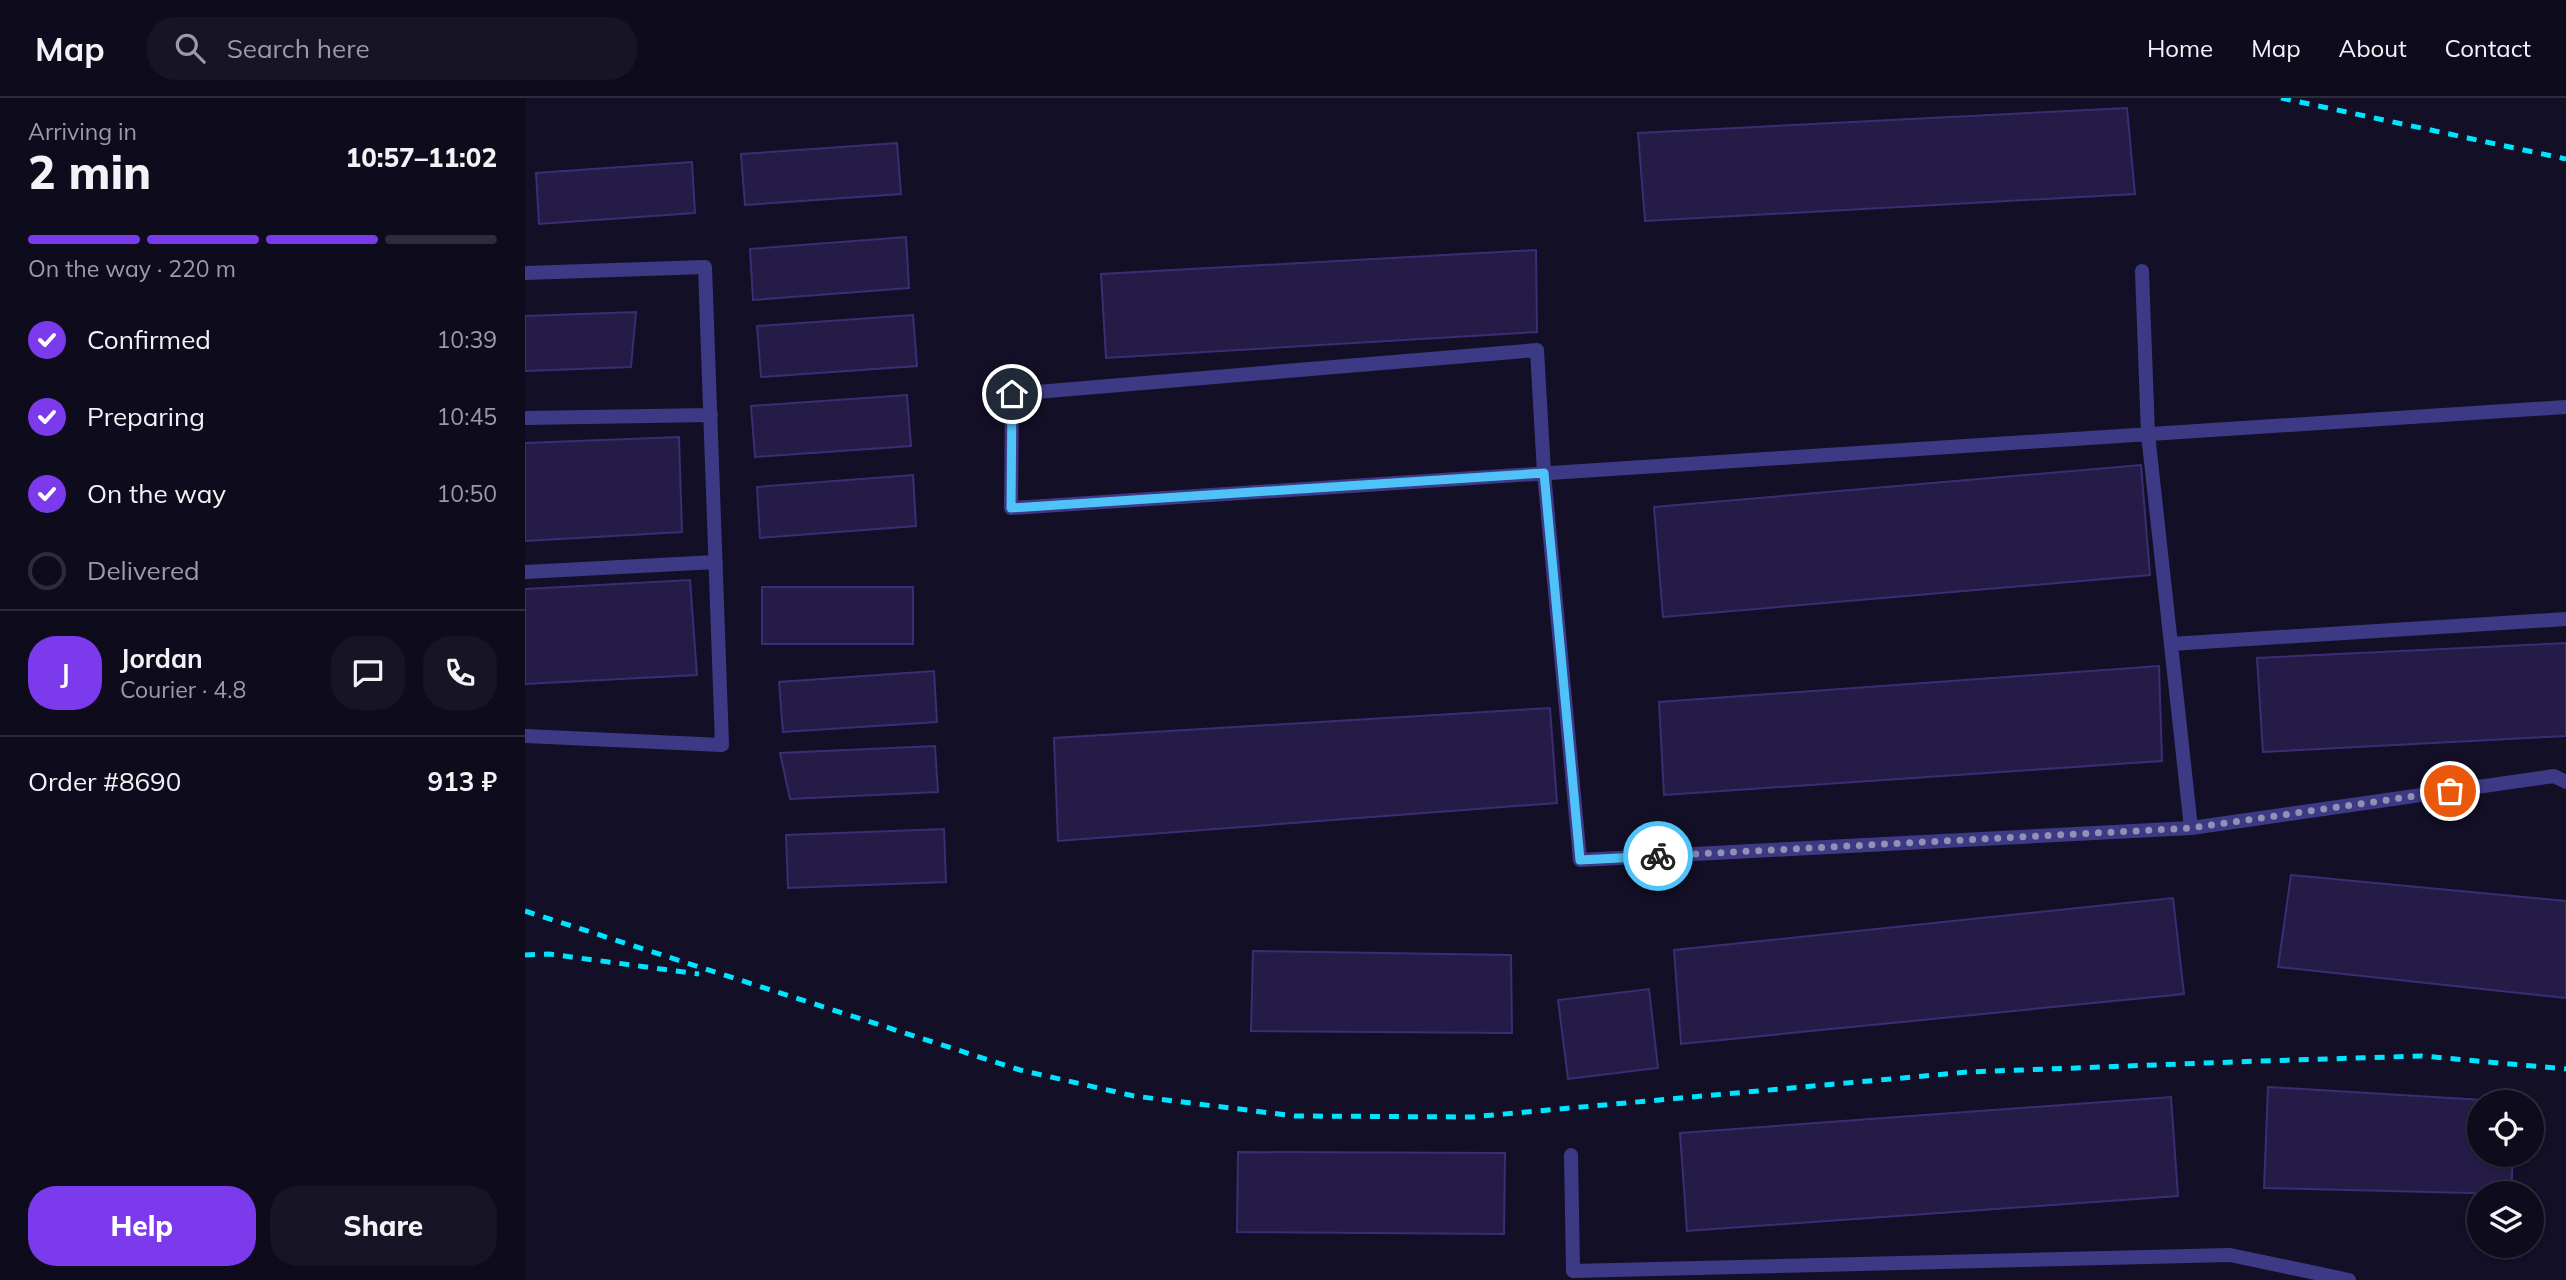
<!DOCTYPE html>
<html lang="en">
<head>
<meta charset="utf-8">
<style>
  body { margin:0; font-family:Mulish,sans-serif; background:#171425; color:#f1f3f6; height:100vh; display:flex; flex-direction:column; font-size:26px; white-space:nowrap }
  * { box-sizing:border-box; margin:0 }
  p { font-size:23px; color:#9b9ba3 }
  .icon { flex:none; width:38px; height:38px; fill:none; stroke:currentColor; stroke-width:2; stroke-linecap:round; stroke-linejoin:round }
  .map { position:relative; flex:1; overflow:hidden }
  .details { display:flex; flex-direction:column; background:#0e0b1c; width:525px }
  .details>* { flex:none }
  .buttons { position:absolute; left:1942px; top:992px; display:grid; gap:14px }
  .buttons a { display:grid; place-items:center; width:77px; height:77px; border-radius:50%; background:#0e0b1c; box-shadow:0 2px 5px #0004,0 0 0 2px #2e2b3b; font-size:35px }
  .pin { position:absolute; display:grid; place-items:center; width:60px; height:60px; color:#fff; margin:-30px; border:4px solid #fff; border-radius:50%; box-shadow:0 2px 7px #0007 }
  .courier { position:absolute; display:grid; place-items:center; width:70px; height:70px; margin:-35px; border:5px solid #4fc3f7; border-radius:50%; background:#fff; color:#222; box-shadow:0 2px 9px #0007 }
  .headline em { font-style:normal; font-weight:800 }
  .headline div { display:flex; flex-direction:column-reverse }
  .headline { display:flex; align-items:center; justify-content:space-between; height:119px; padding:0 28px }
  h1 { font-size:46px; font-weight:800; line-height:52px }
  .bar { display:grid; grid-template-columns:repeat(4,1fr); gap:10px 7px; align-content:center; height:84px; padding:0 28px }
  .bar i { height:9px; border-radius:5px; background:#2e2b3b }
  .bar .on { background:#7c3aed }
  .bar p { grid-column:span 4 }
  .line { display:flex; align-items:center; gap:18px; padding:0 28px; border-top:2px solid #2e2b3b }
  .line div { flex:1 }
  .round { display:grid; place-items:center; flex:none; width:74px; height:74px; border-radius:28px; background:#171425 }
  ol { padding:0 28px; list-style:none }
  li { display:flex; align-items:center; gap:21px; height:77px }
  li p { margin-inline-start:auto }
  li .icon { padding:7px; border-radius:50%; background:#7c3aed; color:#fff; stroke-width:4 }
  li:last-child { color:#9b9ba3 }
  li i { width:38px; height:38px; border:4px solid #2e2b3b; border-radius:50% }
  .action { display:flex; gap:14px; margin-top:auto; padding:14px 28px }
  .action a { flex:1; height:80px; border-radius:28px; background:#7c3aed; color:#fff; font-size:28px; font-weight:800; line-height:80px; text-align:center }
  .action a+a { background:#171425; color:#f1f3f6 }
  header { display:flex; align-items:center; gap:42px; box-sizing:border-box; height:98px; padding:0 35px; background:#0e0b1c; border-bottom:2px solid #2e2b3b }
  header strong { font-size:33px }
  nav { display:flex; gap:38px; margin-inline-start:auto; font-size:24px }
  .search { width:490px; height:63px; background:#171425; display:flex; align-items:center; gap:18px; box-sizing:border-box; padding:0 24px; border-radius:28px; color:#9b9ba3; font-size:26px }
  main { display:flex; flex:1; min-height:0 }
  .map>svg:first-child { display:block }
  .building { fill:#241b47; stroke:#3b2d73; stroke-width:2 }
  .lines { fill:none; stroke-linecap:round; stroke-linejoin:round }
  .lane { stroke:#3d3a85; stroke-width:14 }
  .rail { stroke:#00e5ff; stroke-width:5; stroke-dasharray:10 9; stroke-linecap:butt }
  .done { stroke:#948fb3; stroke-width:7; stroke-dasharray:0 12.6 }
  .route { stroke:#4fc3f7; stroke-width:9 }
</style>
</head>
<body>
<header>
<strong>Map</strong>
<div class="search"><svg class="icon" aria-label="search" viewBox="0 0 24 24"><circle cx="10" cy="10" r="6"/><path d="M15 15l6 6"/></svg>Search here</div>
<nav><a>Home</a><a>Map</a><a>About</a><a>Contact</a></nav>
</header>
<main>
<section class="details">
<div class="headline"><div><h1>2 min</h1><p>Arriving in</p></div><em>10:57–11:02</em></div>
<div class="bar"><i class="on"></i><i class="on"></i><i class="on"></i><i></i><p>On the way · 220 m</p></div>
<ol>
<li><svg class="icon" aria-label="check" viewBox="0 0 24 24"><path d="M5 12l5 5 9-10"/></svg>Confirmed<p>10:39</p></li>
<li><svg class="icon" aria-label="check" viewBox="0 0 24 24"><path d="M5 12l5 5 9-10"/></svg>Preparing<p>10:45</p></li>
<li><svg class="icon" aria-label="check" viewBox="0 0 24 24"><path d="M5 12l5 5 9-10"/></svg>On the way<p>10:50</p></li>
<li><i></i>Delivered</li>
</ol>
<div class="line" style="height:126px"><b class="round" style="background:#7c3aed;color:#fff">J</b><div><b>Jordan</b><p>Courier · 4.8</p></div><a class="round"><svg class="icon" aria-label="chat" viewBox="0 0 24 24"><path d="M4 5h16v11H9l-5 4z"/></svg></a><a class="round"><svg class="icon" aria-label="phone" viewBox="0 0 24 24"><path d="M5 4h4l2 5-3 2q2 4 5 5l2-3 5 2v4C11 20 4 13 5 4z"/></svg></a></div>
<div class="line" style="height:91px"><div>Order #8690</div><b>913 ₽</b></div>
<div class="action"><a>Help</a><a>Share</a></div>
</section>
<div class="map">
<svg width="2041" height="1182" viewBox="0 0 2041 1182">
  <rect width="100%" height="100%" fill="#130f26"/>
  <!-- building -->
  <path class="building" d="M1602,10L1610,96L1120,123L1113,35Z
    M372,45L376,96L220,107L216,56Z
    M167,64L170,115L14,126L11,75Z
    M381,139L384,190L228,202L225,151Z
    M1011,152L1012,234L581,260L576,176Z
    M111,214L106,269L0,273V218Z
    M388,217L392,268L236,279L232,228Z
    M382,297L386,348L230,359L226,308Z
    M154,339L157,434L0,443V345Z
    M1616,367L1625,477L1138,519L1129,409Z
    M388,377L391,428L235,440L232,389Z
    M165,482L172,577L0,586V491Z
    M237,489H388V546H237Z
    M2041,545V638L1738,654L1732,560Z
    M1634,568L1637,663L1139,697L1134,604Z
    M409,573L412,624L258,634L254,584Z
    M1025,610L1032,705L533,743L529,640Z
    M410,648L413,694L265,701L255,655Z
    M419,731L421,784L263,790L261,737Z
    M1766,777L2041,803V900L1753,869Z
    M1648,800L1659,896L1156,946L1149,852Z
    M728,853L986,857L987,935L726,933Z
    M1124,891L1133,970L1043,981L1033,902Z
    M1743,989L1991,1004H1955V1057H1988L1986,1096L1739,1090Z
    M1646,999L1653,1098L1162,1133L1155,1035Z
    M713,1054L980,1055L979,1136L712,1134Z"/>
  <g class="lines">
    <!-- lane -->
    <path class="lane" d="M1617,173L1623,336L1666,730L1055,762L1019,375L1012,252L487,296L486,410C1004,376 1523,343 2041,309
      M0,175L180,169L197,647L0,638
      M0,320L186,317
      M0,474L191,464
      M1646,546L2041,521
      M1666,730L2029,678L2041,684
      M1046,1057L1048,1173L1705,1157L1824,1182"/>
    <!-- rail -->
    <path class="rail" d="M1756,0L2041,61
      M0,813L495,972L609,998L770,1018L946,1019L1443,974L1735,963L1897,958L2041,971
      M0,857L24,856L174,876"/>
  </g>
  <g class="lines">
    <!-- done -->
    <path class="done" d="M1133,758L1666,730L1925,693"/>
    <!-- route -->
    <path class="route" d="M487,296L486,410L1019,375L1055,762L1133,758"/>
  </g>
</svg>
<div class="buttons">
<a><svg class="icon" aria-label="locate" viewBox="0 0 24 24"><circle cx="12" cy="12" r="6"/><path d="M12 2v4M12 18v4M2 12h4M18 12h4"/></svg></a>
<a><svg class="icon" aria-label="layers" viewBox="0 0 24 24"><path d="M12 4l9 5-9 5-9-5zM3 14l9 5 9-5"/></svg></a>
</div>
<div class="pin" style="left:1925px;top:693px;background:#ea580c"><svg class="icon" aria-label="bag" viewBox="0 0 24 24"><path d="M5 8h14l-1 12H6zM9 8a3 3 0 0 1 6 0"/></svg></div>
<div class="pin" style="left:487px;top:296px;background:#1f2937"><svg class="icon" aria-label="home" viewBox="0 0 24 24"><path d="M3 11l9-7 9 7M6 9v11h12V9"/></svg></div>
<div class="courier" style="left:1133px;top:758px"><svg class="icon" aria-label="bike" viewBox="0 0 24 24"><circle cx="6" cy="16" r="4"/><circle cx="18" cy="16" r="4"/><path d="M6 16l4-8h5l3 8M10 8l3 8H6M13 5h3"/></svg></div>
</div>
</main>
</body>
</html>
